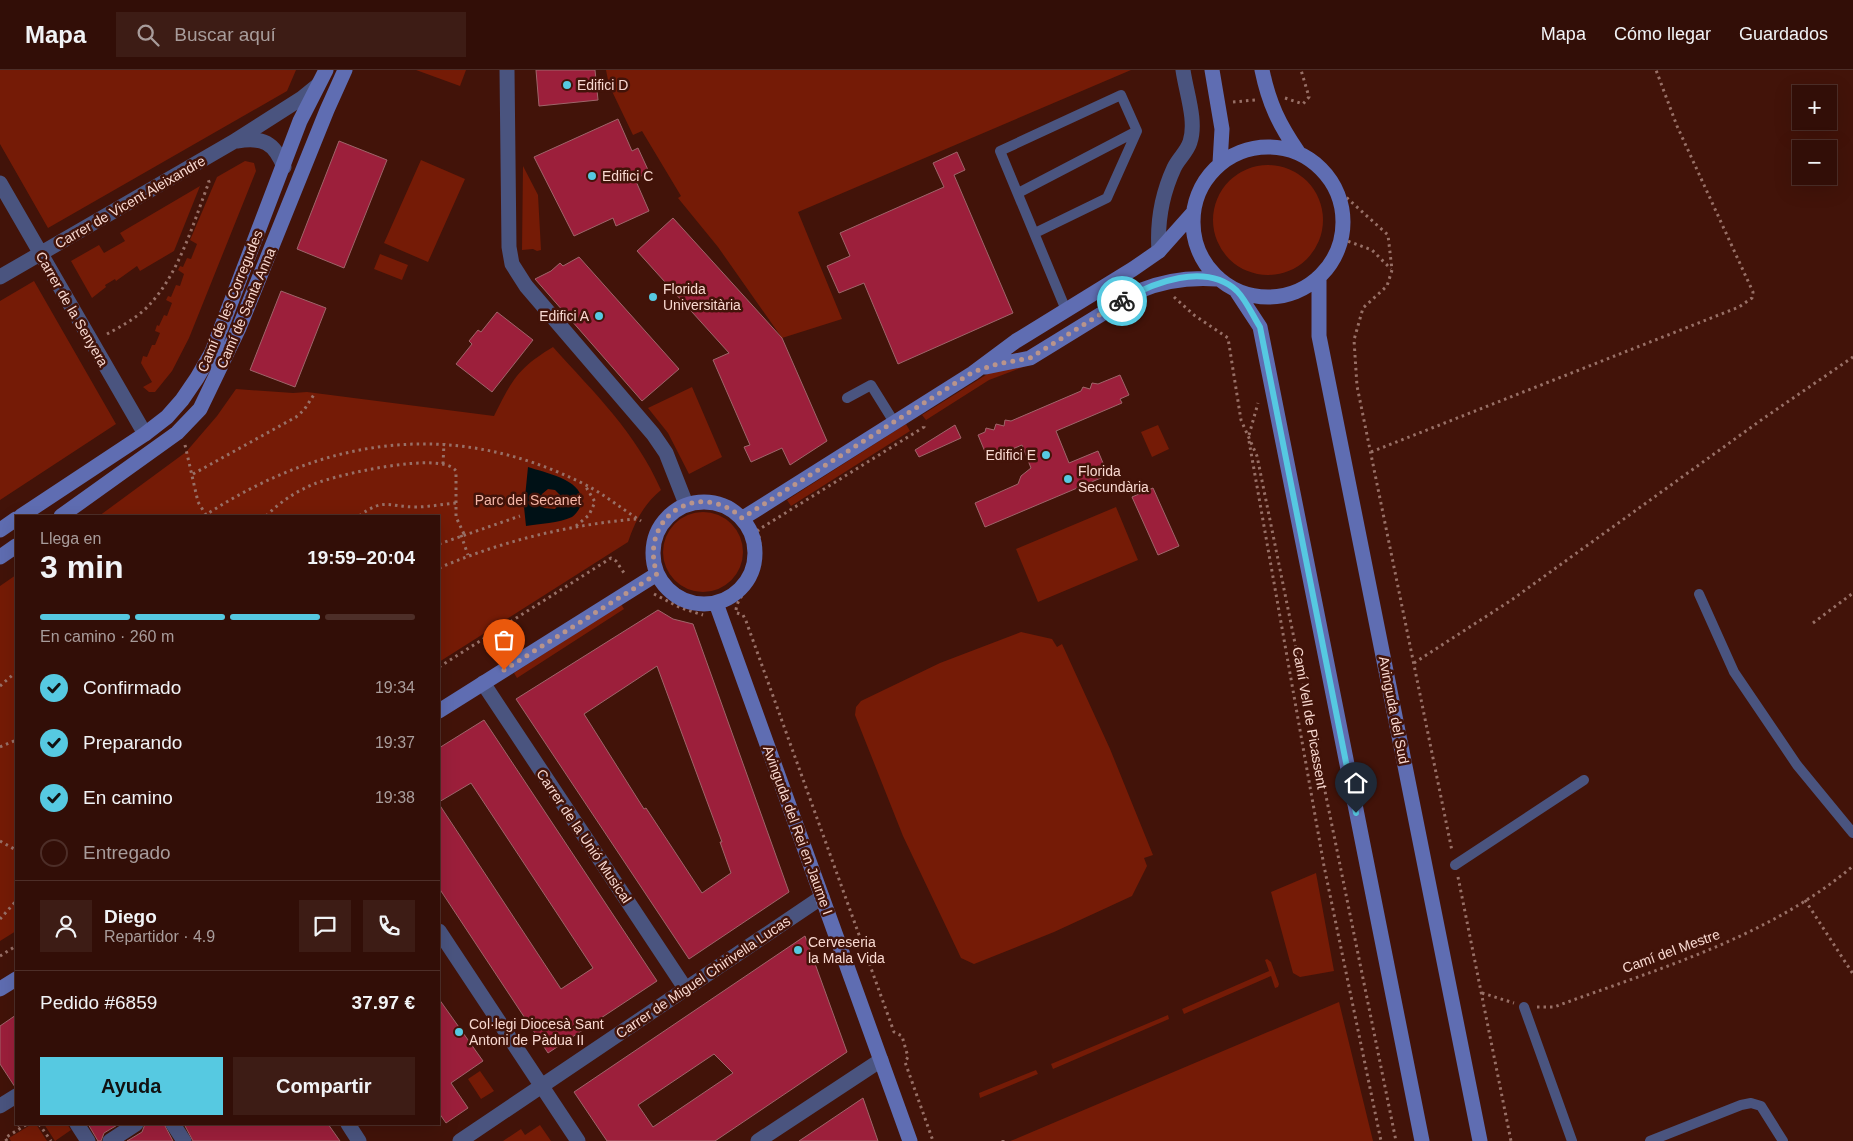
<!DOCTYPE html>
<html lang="es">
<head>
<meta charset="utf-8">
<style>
  body { margin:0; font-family:Arial,sans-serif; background:#3d1c15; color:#f1f3f6; height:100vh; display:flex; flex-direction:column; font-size:19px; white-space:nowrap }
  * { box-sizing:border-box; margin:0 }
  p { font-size:16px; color:#a89c9b }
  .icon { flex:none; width:28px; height:28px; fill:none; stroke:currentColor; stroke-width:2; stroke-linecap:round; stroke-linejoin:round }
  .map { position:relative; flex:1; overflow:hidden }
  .drawer { position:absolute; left:15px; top:445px; width:425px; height:610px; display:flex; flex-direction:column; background:#320e07; border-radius:0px; box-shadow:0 5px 20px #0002,0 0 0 1px #4d2e28 }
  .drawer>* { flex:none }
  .controls { position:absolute; left:1792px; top:15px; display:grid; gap:10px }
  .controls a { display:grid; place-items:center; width:45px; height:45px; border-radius:0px; background:#320e07; box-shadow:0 5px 20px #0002,0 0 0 1px #4d2e28; font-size:25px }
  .pin { position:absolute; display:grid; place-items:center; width:42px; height:42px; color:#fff; margin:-51px -21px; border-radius:50% 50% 50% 0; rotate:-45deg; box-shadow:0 0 5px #0007 }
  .pin .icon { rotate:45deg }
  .courier { position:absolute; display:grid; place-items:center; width:50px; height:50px; margin:-25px; border:4px solid #56c9e1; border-radius:50%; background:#fff; color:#222; box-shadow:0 1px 6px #0007 }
  .overview em { font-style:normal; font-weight:600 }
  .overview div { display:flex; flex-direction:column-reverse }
  .overview { display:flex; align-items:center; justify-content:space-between; height:85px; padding:0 25px }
  h1 { font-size:32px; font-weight:600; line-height:38px }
  .bar { display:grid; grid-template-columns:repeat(4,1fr); gap:8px 5px; align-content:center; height:60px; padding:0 25px }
  .bar i { height:6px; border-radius:4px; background:#4d2e28 }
  .bar .active { background:#56c9e1 }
  .bar p { grid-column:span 4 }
  .line { display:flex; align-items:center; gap:12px; padding:0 25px; border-top:1px solid #4d2e28 }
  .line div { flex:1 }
  .round { display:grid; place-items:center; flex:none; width:52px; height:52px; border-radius:0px; background:#3d1c15 }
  ol { padding:0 25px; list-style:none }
  li { display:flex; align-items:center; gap:15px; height:55px }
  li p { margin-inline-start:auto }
  li .icon { padding:5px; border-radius:50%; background:#56c9e1; color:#111; stroke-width:4 }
  li:last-child { color:#a89c9b }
  li i { width:28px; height:28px; border:2px solid #4d2e28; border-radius:50% }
  .cta { display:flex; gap:10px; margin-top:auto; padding:10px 25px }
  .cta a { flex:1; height:58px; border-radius:0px; background:#56c9e1; color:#111; font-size:20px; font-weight:600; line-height:58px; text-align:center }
  .cta a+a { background:#3d1c15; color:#f1f3f6 }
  header { display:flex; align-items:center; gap:30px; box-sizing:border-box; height:70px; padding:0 25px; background:#320e07; border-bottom:1px solid #4d2e28 }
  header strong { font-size:24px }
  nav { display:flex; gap:28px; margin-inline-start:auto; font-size:18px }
  .search { width:350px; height:45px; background:#3d1c15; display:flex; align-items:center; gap:12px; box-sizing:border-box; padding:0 18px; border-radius:0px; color:#a89c9b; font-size:19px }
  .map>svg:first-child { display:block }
  .green { fill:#751b06 }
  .water { fill:#001116; fill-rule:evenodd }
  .building { fill:#9c1f3b; stroke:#9f656a; fill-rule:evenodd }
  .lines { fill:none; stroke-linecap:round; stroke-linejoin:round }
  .path { stroke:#987067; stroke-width:3; stroke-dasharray:2.5 4; stroke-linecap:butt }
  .lane { stroke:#4a547f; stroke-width:10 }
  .street { stroke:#4a547f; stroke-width:15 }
  .secondary { stroke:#5f6db2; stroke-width:15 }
  .done { stroke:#b9948b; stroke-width:5; stroke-dasharray:0 9 }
  .route { stroke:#56c9e1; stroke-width:6 }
  .poi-dot { fill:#56c9e1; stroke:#421309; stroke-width:2 }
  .labels { text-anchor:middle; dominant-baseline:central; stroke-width:5; stroke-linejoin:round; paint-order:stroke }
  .poi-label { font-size:14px; fill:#f9d9d1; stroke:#421309; text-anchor:start }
  .street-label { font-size:14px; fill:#f9d9d1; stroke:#421309 }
  .park-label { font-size:14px; fill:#f5b7a8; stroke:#421309 }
</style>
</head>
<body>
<header>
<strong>Mapa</strong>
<div class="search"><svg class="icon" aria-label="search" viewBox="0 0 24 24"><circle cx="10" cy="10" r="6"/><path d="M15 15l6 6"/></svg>Buscar aquí</div>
<nav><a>Mapa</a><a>Cómo llegar</a><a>Guardados</a></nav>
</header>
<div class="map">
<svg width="1853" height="1071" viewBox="0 0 1853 1071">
  <rect width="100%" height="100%" fill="#421309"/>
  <!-- green -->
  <path class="green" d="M0,0H296L287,21L48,158L0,74Z
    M416,0H466L460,16Z
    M606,0H1131L798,142L842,249L782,268L718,177L678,128L681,126L642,61L633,65L609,15Z
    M421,90L465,109L428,192L384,173Z
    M245,91L254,93L256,101L189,268L172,301L155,322H149L143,317L152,312L141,293L143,286L147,287L152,275H155L160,263L155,261L157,255L159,256L164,245L167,246L172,233L166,230L168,226L171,227L176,215L180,216L184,204L178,200L180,196L183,197L187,188L191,189L197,174L190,170L217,107Z
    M1213 150a55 55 0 1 1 110 0a55 55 0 1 1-110 0Z
    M523,96L538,125L541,180L537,181L533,179L522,180Z
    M200,116L174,181L140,201L137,196L116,211L115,209L105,215L106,217L92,228L71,191L99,175L104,183L125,171L120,163Z
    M380,184L408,195L402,210L374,199Z
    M34,211L116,354L0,430V231Z
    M553,277C595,324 635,361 661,420C644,434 635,451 628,472L439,592V446H99L186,382L217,346L236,319L293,323L307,322L494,346C512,310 518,298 553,277Z
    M1031,294L989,310L926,350L922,345L989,303Z
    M692,317L722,387L689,404L668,363L648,338Z
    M906,354L910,361L791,436L787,430Z
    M1158,355L1169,379L1152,387L1141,362Z
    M1116,437L1138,490L1038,532L1016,479Z
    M663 482a40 40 0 1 1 80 0a40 40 0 1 1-80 0Z
    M16,505V861L0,871V516Z
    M621,534L624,539L517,608L514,603Z
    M1021,562L1052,569L1057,577L1062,574L1110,679L1153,785L1144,788L1147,796L1132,826L1054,862L974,894L961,888L903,766L855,645L856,637L861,631L940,593Z
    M1316,803L1334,901L1300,907L1293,903L1271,822Z
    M1267,889L1271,892L1279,914L1278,917L1275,918L1271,906L1184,944L1182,939L1269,901L1265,890Z
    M1339,932L1373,1071H1010L1013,1070Z
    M1168,945L1169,949L1053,999L1051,994Z
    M1036,1000L1038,1004L980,1028L979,1023Z
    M480,1001L494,1021L481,1029L468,1009Z
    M32,1054H36L47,1071H11L9,1068Z
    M44,1054H67L71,1060L55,1071Z
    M540,1055L551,1071H503L521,1059L525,1065Z"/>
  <!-- water -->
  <path class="water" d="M528,397C545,403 586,410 581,434C580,439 576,444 572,447C559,453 539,454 526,456L524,437ZM548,419L555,420L560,425V433L555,439L544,438L540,431L542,424Z"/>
  <!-- building -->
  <path class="building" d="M536,0H595L598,30L539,36Z
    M618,49L632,81L638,78L649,102L635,109L649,141L616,156L613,148L574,166L534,87Z
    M339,71L387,90L344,198L297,179Z
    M957,82L965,100L954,105L1013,243L898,294L864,213L839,223L827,196L850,186L840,163L944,117L933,93Z
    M673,148L782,268L827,371L790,395L782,378L751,392L744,377L750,375L713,290L729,283L637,181Z
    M579,187L679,299L642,331L535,209L551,201L560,193L563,196Z
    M281,221L326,238L295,317L250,300Z
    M497,242L533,270L492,322L456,294L472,274L469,271L478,260L481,262Z
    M1120,305L1129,325L1120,329L1122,333L1056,361L1069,393L1098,381L1108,405L985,457L975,433L1018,414L1021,406L1031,398L1022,375L988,389L978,365L985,362L986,358L994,360L996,354L1004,356L1005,350L1011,351L1081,321L1083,317L1090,319L1092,313L1098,314Z
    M955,355L961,368L919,387L915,380Z
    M1153,418L1179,476L1158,485L1132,427Z
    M658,540L673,549L693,554L789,822L689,889L516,629ZM657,596L722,772H720L731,803L702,823L646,738L644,739L584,644Z
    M484,650L657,911L548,983L439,818V734L561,919L593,898L471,713L439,732V678Z
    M805,866L847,982L715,1071H607L574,1022ZM714,984L733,1003L653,1057L638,1035Z
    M439,929L483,991L451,1013L468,1038L446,1053L439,1043Z
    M16,945V1017H15L0,994V956Z
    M863,1028L878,1071H799L823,1055Z
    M88,1054H119L104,1063L101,1071H98Z
    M145,1054H164L173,1071H127L142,1062Z
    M184,1054H328L340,1071H193Z"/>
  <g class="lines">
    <!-- path -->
    <path class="path" d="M1285,28L1303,34L1309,27L1301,0
      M1233,32L1255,30
      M1337,119L1388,165L1392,200L1387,216L1363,238L1354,270L1357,316L1452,781
      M1342,169L1372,180L1391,199
      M1174,227L1194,245L1228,268L1241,350L1257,386L1396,1071
      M107,264C122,256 140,246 151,233C180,201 194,151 209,112L208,109
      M1249,365L1258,333
      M1249,371L1324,796L1381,1071
      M185,375L198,432L206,445
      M1371,382L1739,237L1752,228L1753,222L1677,56L1656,0
      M443,394L444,373
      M193,404L296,347L304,340L315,323
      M204,446C325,367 452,348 584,414C604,424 622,439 641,451
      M266,446C280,432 295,422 314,414C336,405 442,380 456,401V447L464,464
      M359,446C385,427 388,437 416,437C429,437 443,434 456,433
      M576,456L589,445L595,432L586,417
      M461,465L468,485
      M439,474L520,446
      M439,498C502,471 568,455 636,449
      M654,524L681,538L703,545
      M736,540C737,531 742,526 747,519C762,499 762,483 758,460L924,357L922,353
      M737,543L743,545L746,551L894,962L902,966L908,987L905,992L933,1071
      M1813,553L1853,523
      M1414,593L1510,531L1764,348L1853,287
      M439,597L611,488L616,491L626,506
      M0,616L16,602
      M0,677L16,670
      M0,771L16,780
      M1458,807L1511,1071
      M1805,830L1853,904
      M0,849L16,831
      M0,886L16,876
      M1482,923L1514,933
      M1537,937H1554C1657,899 1768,868 1853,796
      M18,1054L21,1058
      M39,1054L51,1071
      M7,1071L5,1068L27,1054
      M1003,1071V1070"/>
    <!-- lane -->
    <path class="lane" d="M1018,123L1137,61L1121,25L1000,81L1066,240
      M1035,163L1107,128L1137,61
      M847,328L871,315L894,352
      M1699,524L1734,602L1797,695L1853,763
      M1455,795L1584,710
      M1524,937L1572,1071
      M1650,1071L1741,1035L1751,1033L1761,1036L1783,1071"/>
    <!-- street -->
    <path class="street" d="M507,0L509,177L512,194L526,216L653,364L666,383L686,434
      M237,71C263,67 274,72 284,97
      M0,113L145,364
      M1159,181C1157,153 1162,124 1174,98C1178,89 1187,82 1190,72C1197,51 1186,22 1183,0
      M0,207L233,72L302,28L318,15
      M483,613L685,918
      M439,861L578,1071
      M0,1036L16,1026
      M77,1054L88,1071
      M173,1054L184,1071
      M348,1054L359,1071
      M110,1071L136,1054
      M460,1071L822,827
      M758,1071L881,990"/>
    <!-- secondary -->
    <path class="secondary" d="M1212,0L1222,59L1220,93
      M1262,0C1269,34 1279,54 1298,82
      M1193 152a75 75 0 1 1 150 0a75 75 0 1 1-150 0Z
      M1319,208V266L1480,1071
      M1237,222L1260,257L1422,1071
      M986,297L1030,288L1139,221C1165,210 1189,207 1217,209
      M653 483a51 51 0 1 1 102 0a51 51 0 1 1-102 0Z
      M21,446L145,364L167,347L182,330L197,308L212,282L300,51L326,0
      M61,446L177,363L200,339L239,258L327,40L345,0
      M743,448L973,303L1016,271L1133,199L1159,181L1192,144
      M0,460L16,449
      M0,487L16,476
      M716,533L910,1071
      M439,641L657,504
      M0,919L16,909"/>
  </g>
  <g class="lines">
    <!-- done -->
    <path class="done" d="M504,600L657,504C638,448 698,408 742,448L973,302L997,294L1030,288L1122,231"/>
    <!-- route -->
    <path class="route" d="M1122,231C1153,212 1206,192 1237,221C1246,230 1253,246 1260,257L1356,743"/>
  </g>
  <!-- markers -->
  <g class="poi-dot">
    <circle cx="567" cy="15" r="5"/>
    <circle cx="592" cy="106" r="5"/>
    <circle cx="653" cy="227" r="5"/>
    <circle cx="599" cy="246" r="5"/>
    <circle cx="1046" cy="385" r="5"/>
    <circle cx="1068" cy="409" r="5"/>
    <circle cx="798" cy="880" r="5"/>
    <circle cx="459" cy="962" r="5"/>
  </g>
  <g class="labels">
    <!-- poi labels -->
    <g class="poi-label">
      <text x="577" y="15">Edifici D</text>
      <text x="602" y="106">Edifici C</text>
      <text x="663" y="219">Florida<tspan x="663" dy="16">Universitària</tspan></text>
      <text x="589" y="246" text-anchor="end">Edifici A</text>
      <text x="1036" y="385" text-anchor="end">Edifici E</text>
      <text x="1078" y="401">Florida<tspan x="1078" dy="16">Secundària</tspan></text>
      <text x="808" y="872">Cerveseria<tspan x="808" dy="16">la Mala Vida</tspan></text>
      <text x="469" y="954">Col·legi Diocesà Sant<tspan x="469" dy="16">Antoni de Pàdua II</tspan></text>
    </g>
    <!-- street labels -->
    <g class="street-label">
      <text transform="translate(130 132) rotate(-30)">Carrer de Vicent Aleixandre</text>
      <text transform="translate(230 231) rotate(-68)">Camí de les Corregudes</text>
      <text transform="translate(246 238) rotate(-67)">Camí de Santa Anna</text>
      <text transform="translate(72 239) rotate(60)">Carrer de la Senyera</text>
      <text transform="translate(1394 640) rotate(79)">Avinguda del Sud</text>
      <text transform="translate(1310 648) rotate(80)">Camí Vell de Picassent</text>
      <text transform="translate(798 760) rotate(70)">Avinguda del Rei en Jaume I</text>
      <text transform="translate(584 766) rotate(56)">Carrer de la Unió Musical</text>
      <text transform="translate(1671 881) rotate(-20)">Camí del Mestre</text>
      <text transform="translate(703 907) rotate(-34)">Carrer de Miguel Chirivella Lucas</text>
    </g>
    <!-- park labels -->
    <g class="park-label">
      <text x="528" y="430">Parc del Secanet</text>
    </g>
  </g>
</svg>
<div class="controls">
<a>+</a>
<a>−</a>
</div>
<div class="pin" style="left:504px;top:600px;background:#ea580c"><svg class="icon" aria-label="bag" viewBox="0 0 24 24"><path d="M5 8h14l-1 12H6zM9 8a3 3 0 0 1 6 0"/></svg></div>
<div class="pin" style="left:1356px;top:743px;background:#1f2937"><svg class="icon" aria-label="home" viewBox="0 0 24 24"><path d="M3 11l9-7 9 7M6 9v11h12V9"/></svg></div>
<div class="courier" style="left:1122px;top:231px"><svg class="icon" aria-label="bike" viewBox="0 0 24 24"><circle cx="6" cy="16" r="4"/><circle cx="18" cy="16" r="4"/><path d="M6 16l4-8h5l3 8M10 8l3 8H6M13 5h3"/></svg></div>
<section class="drawer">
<div class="overview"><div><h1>3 min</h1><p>Llega en</p></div><em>19:59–20:04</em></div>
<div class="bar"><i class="active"></i><i class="active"></i><i class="active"></i><i></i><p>En camino · 260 m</p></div>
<ol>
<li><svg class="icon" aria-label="check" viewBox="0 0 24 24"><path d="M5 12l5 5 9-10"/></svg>Confirmado<p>19:34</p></li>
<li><svg class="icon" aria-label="check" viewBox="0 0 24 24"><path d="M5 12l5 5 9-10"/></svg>Preparando<p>19:37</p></li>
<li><svg class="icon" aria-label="check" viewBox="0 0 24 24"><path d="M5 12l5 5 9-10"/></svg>En camino<p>19:38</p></li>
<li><i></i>Entregado</li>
</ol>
<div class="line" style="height:90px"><a class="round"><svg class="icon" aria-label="person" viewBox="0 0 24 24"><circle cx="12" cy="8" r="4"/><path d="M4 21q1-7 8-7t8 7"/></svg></a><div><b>Diego</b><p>Repartidor · 4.9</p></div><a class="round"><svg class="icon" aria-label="chat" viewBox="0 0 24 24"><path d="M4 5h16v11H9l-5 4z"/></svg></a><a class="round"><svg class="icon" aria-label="phone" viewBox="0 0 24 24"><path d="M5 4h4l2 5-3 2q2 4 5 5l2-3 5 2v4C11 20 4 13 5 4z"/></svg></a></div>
<div class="line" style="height:65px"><div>Pedido #6859</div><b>37.97 €</b></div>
<div class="cta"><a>Ayuda</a><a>Compartir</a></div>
</section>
</div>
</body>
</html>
